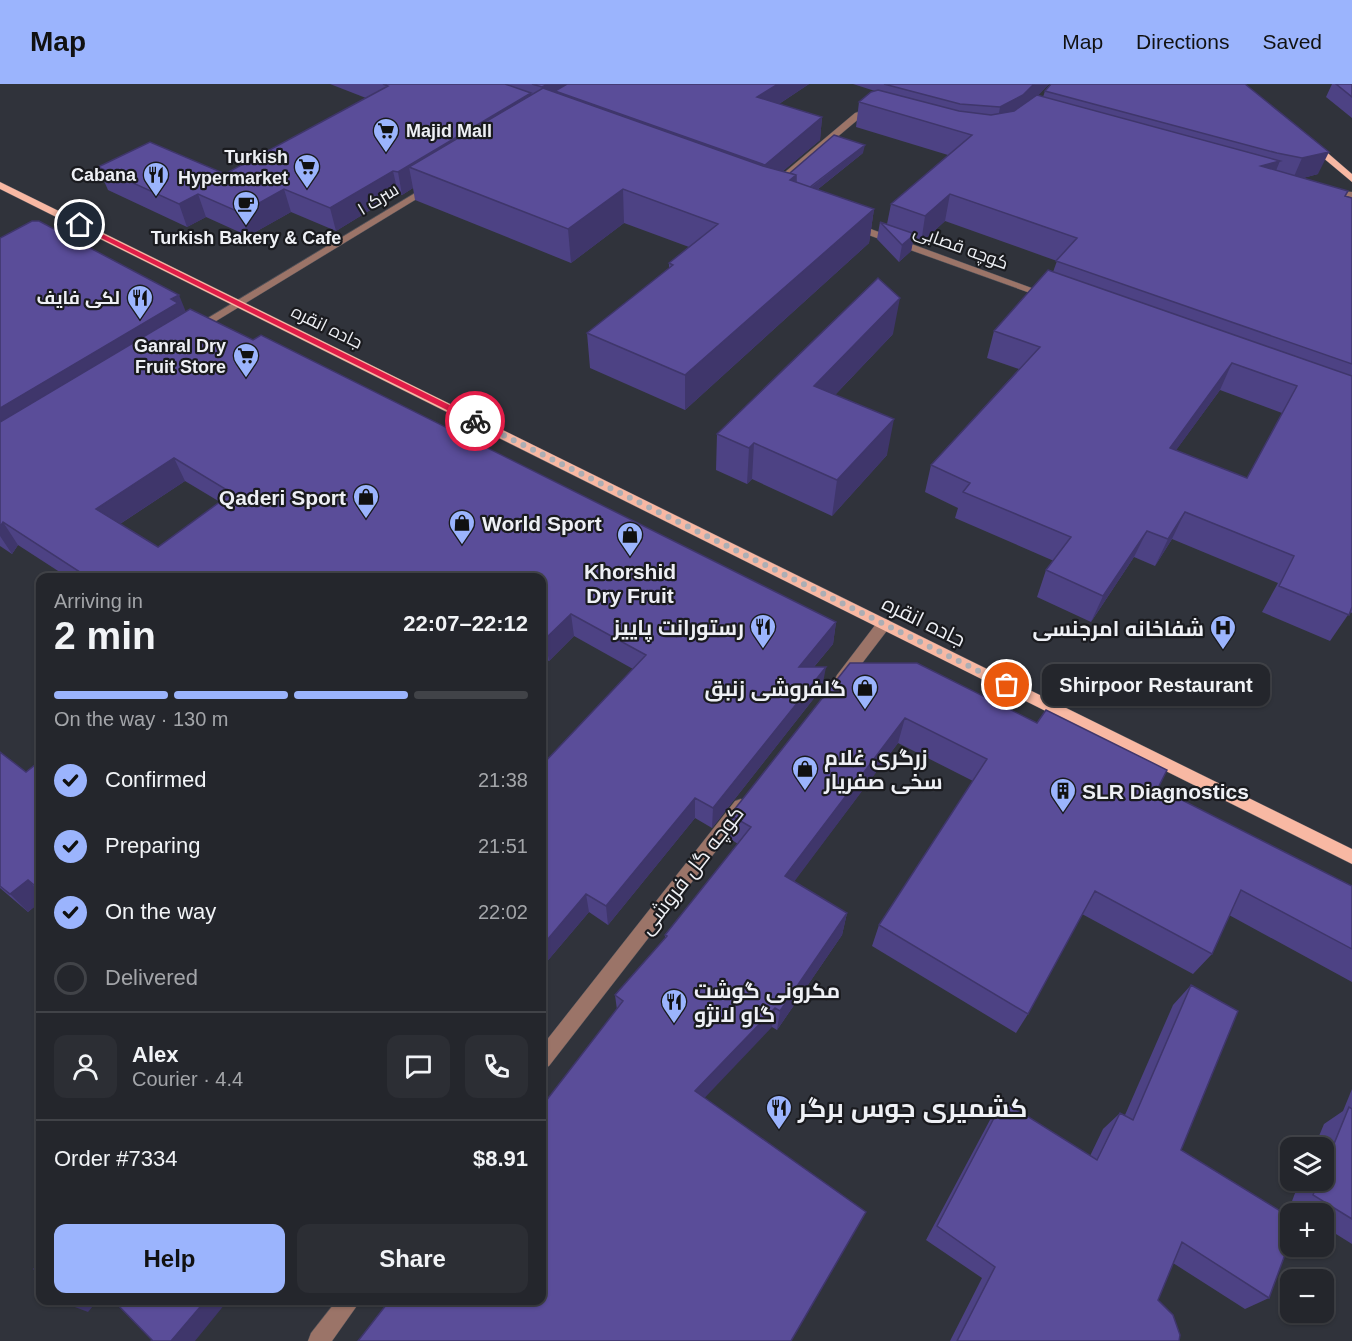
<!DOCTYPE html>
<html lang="en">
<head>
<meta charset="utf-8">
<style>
  body { margin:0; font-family:Helvetica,Cairo,sans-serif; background:#2c2e34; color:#f1f3f6; height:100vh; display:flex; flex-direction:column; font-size:22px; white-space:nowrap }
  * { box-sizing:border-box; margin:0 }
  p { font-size:20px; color:#a3a5a9 }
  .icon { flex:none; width:33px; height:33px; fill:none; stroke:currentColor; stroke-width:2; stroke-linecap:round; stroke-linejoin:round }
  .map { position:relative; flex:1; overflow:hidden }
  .side { position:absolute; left:36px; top:489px; width:510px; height:732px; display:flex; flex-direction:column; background:#24262c; border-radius:12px; box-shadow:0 2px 4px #0004,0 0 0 2px #414348 }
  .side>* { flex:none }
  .buttons { position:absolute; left:1280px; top:1053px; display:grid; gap:12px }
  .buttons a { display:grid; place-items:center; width:54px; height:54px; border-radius:12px; background:#24262c; box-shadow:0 2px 4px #0004,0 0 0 2px #414348; font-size:30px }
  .pin { position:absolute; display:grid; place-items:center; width:51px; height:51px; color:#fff; margin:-26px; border:3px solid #fff; border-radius:50%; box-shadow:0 2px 6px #0007 }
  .courier { position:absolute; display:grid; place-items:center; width:60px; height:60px; margin:-30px; border:4px solid #e11d48; border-radius:50%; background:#fff; color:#222; box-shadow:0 2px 8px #0007 }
  .bubble { position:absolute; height:42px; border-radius:12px; background:#24262c; box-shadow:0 2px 4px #0004,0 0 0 2px #414348; font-size:20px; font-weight:600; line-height:42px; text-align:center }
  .summary em { font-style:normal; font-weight:600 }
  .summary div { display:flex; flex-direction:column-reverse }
  .summary { display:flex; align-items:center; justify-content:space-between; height:102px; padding:0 18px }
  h1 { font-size:39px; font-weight:600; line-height:45px }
  .bar { display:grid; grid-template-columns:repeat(4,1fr); gap:9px 6px; align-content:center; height:72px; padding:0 18px }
  .bar i { height:8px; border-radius:4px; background:#414348 }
  .bar .selected { background:#9bb4fd }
  .bar p { grid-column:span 4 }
  .line { display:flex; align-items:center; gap:15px; padding:0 18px; border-top:2px solid #414348 }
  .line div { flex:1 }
  .round { display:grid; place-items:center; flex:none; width:63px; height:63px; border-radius:12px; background:#2c2e34 }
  ol { padding:0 18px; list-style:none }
  li { display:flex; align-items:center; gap:18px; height:66px }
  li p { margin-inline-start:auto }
  li .icon { padding:6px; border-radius:50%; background:#9bb4fd; color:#111; stroke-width:4 }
  li:last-child { color:#a3a5a9 }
  li i { width:33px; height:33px; border:3px solid #414348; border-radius:50% }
  .primary-button { display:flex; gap:12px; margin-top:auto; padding:12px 18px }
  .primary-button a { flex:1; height:69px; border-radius:12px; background:#9bb4fd; color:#111; font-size:24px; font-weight:600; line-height:69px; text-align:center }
  .primary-button a+a { background:#2c2e34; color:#f1f3f6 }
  header { display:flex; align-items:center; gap:36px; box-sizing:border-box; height:84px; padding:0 30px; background:#9bb4fd; color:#111 }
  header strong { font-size:28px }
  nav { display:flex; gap:33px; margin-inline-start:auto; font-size:21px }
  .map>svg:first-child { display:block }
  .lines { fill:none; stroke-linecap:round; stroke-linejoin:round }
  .minor-casing { stroke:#4e5159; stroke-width:1 }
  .major-casing { stroke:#4e5159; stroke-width:1 }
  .minor { fill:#9b7468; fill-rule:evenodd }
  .major { fill:#f8b8a3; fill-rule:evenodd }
  .wall { fill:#4d4284; fill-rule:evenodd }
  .shaded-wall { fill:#3f366b }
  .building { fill:#5a4d99; stroke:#3f366b; stroke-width:1.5; fill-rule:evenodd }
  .route { fill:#e11d48 }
  .done { stroke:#acaeb4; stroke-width:6; stroke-dasharray:0 10.8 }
  .labels { text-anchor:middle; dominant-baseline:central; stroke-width:4.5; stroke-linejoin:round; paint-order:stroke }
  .far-poi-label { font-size:18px; font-weight:bold; fill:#eef0f5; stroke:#1a1b1f; text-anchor:end }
  .far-street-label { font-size:18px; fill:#eef0f5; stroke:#1a1b1f }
  .poi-label { font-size:21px; font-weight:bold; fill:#eef0f5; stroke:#1a1b1f; text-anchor:end }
  .street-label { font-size:21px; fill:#eef0f5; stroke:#1a1b1f }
  .near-poi-label { font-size:26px; font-weight:bold; fill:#eef0f5; stroke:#1a1b1f; text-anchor:start }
</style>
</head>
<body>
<header>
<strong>Map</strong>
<nav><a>Map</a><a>Directions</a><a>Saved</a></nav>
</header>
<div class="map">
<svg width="1352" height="1257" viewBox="0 0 1352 1257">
  <rect width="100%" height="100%" fill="#30333b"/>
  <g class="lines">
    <defs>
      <path id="minor" d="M875,23L878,24V28L861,33L778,103H772V99L855,29Z
        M430,100L433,101V105L198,248H190L188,246Z
        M1328,106L1352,108V114L1325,111L1323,109Z
        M849,140H857L1056,213L1051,216L1047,215L849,144Z
        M884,535L889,536L891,540L889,544L847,599H837L835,595L837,591L879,536Z
        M741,715L747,717L749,722L747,727L549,982L542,985V962L735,717Z
        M337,1216H361L332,1257H308L311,1249Z"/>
      <path id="major" d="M1309,58H1315L1352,90V98L1309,62Z
        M0,98L1352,765V780L0,105Z"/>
    </defs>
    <!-- minor casing -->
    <use href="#minor" class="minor-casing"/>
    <!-- major casing -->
    <use href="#major" class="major-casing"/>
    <!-- minor -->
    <use href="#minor" class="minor"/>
    <!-- major -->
    <use href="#major" class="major"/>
  </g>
  <!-- wall -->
  <path class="wall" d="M330,0H809L779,20L822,33L820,56L783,87L790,89L863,69L817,106L874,125L869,159L685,326L590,284L587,249L669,184V179L689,163L624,139L571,179L415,116L413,104L402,111L398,109L336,147L291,128L248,152L206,133L187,143L108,106L98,83L225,90L366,14Z
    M853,0H1049L1038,11L1043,13L1045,7L1245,0L1318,90L1303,94L1352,114V529L1350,528L1330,557L1262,528L1278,499L1172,455L1155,482L1134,473L1091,538L1037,513L1046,486L1054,477L955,434L958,424L925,408L931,381L1019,285L987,274L994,247L1053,188L1057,177L945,137L921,159L913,156L911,167L899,178L877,155L880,138L887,140L891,120L948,71L856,43L859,18L875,7ZM1220,306L1282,329L1247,394L1176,366Z
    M1332,0H1352V34L1326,13Z
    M0,154L186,228L253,256L836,538L833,560L814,583L822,604L712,744L695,734L608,841L589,828L544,881L542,880V681L633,585L574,552L549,577L542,573V494H69L18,461L12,470L0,462ZM185,397L220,418L158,463L120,440Z
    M893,250L835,311L887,371L832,432L752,395L747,400L716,386L717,350Z
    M850,579L1158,704L1352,802V898L1229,831L1212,870L1193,890L1082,830L1028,930L1016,949L872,862L879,841L973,697L898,659L794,797L847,829L842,851L777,946L772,943L617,926L615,911L665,855V851L738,760L729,754L730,731Z
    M0,668L26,688L40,677V818L28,828L0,804Z
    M1191,901L1181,1066L1269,1214L1245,1225L1173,1179L1158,1216L1179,1257H950L982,1194L926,1156L991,1034L1003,1017L1090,1072L1103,1045L1120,1029L1125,1031L1173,921Z
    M1352,1005V1160L1336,1150L1332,1152L1323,1147V1130H1296L1289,1125L1300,1096H1323V1064H1314L1324,1040L1343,1027Z"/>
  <!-- shaded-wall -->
  <path class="shaded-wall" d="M548,0H586L555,7L544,26L542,3Z
    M778,0H809L756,35L757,13Z
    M1034,0H1049L1018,33L996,46L1000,23Z
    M531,9L533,32L409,83L413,104L402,111L398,88Z
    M822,33L820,56L764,103L765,81Z
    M865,61L863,69L803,117L804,109Z
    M1329,68L1318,90L1292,97L1302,74Z
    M1280,77L1269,103L1261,82Z
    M393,87L398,109L336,147L330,124Z
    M796,91L793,125L790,96Z
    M284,105L291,128L248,152L241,129Z
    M623,105L624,139L571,179L568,145Z
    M198,110L206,133L187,143L179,120Z
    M950,110L945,137L921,159L925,132Z
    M874,125L869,159L685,326V291Z
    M915,150L911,167L899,178L902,161Z
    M179,211L188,233L0,355V324Z
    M900,214L893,250L809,338L814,302Z
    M1232,279L1220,306L1158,391L1170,364Z
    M894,335L887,371L832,432L837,396Z
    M754,359L752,395L747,400L749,364Z
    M174,374L185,397L109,447L96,425Z
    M1185,428L1172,455L1155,482L1168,455Z
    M3,438L18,461L12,470L0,452V443Z
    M1147,447L1134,473L1091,538L1103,512Z
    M571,530L574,552L549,577L545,555Z
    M836,538L833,560L796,604L799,583Z
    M826,583L822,604L712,744L713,724Z
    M905,634L898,659L782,814L785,792Z
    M695,714V734L608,841L606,822Z
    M28,796L40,809V818L28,828L10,810Z
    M586,810L589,828L544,881L542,872V862Z
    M847,829L842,851L777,946L780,927Z
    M775,924L772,943L695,1024V1007Z
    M70,1216H98L88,1228L67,1220Z
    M206,1216H221L225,1220L195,1257H171Z"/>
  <!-- building -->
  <path class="building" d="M383,0H505L531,9L398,88L393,87L330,124L284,105L241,129L198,110L179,120L98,83L150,58L225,90L388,2Z
    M532,0H548L542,3Z
    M567,0H778L757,13L822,33L765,81L555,7Z
    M884,0H1034L1023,11L1000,23L960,20Z
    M1051,0H1245L1329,68L1302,74L1277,69L1045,7Z
    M1336,0H1352V13Z
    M543,4L763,82L796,91L790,96L874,125L685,291L587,249L673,181L669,179L718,140L623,105L568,145L409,83Z
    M878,6L959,27L991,31L1014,27L1037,11L1280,77L1261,82L1348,107L1345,112L1352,114V280L1056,177L1077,154L950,110L925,132L891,120L972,51L859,18L871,8Z
    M834,51L865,61L810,103L796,98V91L790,89Z
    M32,137H39L179,211L171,215L178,219L0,324V154Z
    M880,138L915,150L902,161Z
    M1048,186L1352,292V523L1349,531L1279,502L1294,472L1185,428L1168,455L1147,447L1103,512L1046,486L1071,453L963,408L970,399L931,381L1040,263L994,247ZM1232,279L1297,302L1247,394L1170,364Z
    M878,194L900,214L814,302L894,335L837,396L754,359L749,364L717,350Z
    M190,225L253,256L261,251L836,538L799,583H826L713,724L695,714L606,822L586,810L542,862V681L646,571L571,530L545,555L542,552V494H89L3,438L0,443V338ZM174,374L232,409L158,463L96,425Z
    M850,579H917L1037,639L1046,626L1167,686L1158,704L1352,802V865L1241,806L1212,870L1095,807L1028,930L879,841L987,675L905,634L785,792L847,829L780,927L775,924L695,1007L866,1128L791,1257H358L390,1216H542V1022L623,917L615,911L667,852L665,851L751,743L730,731Z
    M0,668L26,688L40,677V806L28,796L10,810L0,802Z
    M1191,901L1238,927L1181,1066L1290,1133V1157L1269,1214L1182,1158L1158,1216L1173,1231L1180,1251L1179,1257H957L995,1183L937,1142L1003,1017L1097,1076L1120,1029L1133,1036Z
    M1349,1023L1352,1025V1135L1313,1111L1319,1096H1323V1087Z
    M40,1178V1192L34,1185Z
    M113,1216H206L171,1257H151L152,1256Z"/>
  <!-- route -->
  <path class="route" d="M80,139L478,335L479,337L473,339L77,142Z"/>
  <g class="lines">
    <!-- done -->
    <path class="done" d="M475,337L1007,601"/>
  </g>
  <!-- icons -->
  <defs>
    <symbol id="supermarket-pin" viewBox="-11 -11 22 30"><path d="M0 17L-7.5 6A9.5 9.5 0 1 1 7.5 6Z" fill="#9bb4fd" stroke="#1a1b1f"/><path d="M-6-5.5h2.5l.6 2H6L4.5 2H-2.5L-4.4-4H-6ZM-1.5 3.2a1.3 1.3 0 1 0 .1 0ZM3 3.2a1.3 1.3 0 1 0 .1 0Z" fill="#111"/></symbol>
    <symbol id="restaurant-pin" viewBox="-11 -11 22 30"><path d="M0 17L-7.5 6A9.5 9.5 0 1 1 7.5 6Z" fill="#9bb4fd" stroke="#1a1b1f"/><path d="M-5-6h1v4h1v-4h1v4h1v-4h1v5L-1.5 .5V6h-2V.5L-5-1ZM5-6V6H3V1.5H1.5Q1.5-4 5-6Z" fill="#111"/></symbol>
    <symbol id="cafe-pin" viewBox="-11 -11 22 30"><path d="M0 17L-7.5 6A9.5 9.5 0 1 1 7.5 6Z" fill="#9bb4fd" stroke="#1a1b1f"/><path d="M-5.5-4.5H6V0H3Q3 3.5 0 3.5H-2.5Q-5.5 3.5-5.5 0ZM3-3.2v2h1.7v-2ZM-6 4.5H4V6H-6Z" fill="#111"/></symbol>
    <symbol id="shop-pin" viewBox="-11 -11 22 30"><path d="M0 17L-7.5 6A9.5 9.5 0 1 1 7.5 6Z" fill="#9bb4fd" stroke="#1a1b1f"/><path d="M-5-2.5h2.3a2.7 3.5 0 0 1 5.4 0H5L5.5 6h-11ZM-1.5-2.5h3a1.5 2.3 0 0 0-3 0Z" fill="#111"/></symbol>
    <symbol id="hospital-pin" viewBox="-11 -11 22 30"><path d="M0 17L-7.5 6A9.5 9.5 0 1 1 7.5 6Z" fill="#9bb4fd" stroke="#1a1b1f"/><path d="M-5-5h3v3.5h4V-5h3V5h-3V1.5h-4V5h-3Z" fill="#111"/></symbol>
    <symbol id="building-pin" viewBox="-11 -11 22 30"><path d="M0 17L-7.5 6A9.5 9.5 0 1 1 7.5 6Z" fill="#9bb4fd" stroke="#1a1b1f"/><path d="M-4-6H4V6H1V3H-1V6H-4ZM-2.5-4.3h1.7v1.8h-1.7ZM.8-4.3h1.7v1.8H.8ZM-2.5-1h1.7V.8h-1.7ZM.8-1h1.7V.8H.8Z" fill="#111"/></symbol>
  </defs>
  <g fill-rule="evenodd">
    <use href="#supermarket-pin" x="371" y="32" width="30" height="40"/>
    <use href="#supermarket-pin" x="292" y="68" width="30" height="40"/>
    <use href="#restaurant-pin" x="141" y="76" width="30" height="40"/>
    <use href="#cafe-pin" x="231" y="105" width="30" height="40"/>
    <use href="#restaurant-pin" x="125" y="199" width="30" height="40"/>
    <use href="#supermarket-pin" x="231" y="257" width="30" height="40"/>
    <use href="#shop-pin" x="351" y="398" width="30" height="40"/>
    <use href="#shop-pin" x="447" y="424" width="30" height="40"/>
    <use href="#shop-pin" x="615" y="436" width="30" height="40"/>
    <use href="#restaurant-pin" x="748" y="528" width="30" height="40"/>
    <use href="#hospital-pin" x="1208" y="529" width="30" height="40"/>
    <use href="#shop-pin" x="850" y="589" width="30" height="40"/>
    <use href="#shop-pin" x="790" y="670" width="30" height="40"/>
    <use href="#building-pin" x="1048" y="692" width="30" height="40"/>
    <use href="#restaurant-pin" x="659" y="903" width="30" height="40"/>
    <use href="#restaurant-pin" x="764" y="1009" width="30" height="40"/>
  </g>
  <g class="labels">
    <!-- far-poi labels -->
    <g class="far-poi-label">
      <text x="406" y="47" text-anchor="start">Majid Mall</text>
      <text x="288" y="73">Turkish<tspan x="288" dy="21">Hypermarket</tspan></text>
      <text x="136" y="91">Cabana</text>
      <text x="246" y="154" text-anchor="middle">Turkish Bakery &amp; Cafe</text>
      <text x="120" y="214">لکی فایف</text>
      <text x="226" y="262">Ganral Dry<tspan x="226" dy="21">Fruit Store</tspan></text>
    </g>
    <!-- far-street labels -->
    <g class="far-street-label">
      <text transform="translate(378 115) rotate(-31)">سرک ۱</text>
      <text transform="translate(961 163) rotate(20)">کوچه قصابی</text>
      <text transform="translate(327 243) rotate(26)">جاده انقره</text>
    </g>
    <!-- poi labels -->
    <g class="poi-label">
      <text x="346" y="413">Qaderi Sport</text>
      <text x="482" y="439" text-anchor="start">World Sport</text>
      <text x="630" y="487" text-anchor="middle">Khorshid<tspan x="630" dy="24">Dry Fruit</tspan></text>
      <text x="744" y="543">رستورانت پاییز</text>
      <text x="1204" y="544">شفاخانه امرجنسی</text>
      <text x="846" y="604">گلفروشی زنبق</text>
      <text x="824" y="673" text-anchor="start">زرگری غلام<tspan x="824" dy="24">سخی صفریار</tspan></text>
      <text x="1082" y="707" text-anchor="start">SLR Diagnostics</text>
      <text x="694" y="906" text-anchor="start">مكرونی گوشت<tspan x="694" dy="24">گاو لانژو</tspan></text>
    </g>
    <!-- street labels -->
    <g class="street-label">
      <text transform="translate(924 537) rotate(26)">جادہ انقرہ</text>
      <text transform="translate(691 786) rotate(-52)">کوچه گل فروشی</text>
    </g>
    <!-- near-poi labels -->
    <g class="near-poi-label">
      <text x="798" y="1024">کشمیری جوس برگر</text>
    </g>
  </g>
</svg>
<div class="buttons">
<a><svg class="icon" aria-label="layers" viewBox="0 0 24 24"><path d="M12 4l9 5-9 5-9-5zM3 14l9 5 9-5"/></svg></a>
<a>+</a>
<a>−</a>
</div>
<div class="pin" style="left:1007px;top:601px;background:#ea580c"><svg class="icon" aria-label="bag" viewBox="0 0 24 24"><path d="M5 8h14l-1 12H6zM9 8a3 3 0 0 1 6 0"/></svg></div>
<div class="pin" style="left:80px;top:141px;background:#1f2937"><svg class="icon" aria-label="home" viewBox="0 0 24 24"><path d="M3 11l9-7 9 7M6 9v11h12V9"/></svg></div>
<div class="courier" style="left:475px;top:337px"><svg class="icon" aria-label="bike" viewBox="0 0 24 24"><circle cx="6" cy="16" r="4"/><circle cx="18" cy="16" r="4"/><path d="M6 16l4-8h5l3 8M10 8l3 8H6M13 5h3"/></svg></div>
<div class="bubble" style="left:1042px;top:580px;width:228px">Shirpoor Restaurant</div>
<section class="side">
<div class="summary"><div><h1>2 min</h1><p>Arriving in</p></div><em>22:07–22:12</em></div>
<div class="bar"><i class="selected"></i><i class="selected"></i><i class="selected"></i><i></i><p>On the way · 130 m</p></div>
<ol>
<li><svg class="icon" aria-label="check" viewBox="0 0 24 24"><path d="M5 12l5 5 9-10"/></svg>Confirmed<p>21:38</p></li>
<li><svg class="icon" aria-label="check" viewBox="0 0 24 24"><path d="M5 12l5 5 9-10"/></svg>Preparing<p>21:51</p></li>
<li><svg class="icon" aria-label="check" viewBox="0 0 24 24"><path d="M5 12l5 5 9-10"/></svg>On the way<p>22:02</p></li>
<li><i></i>Delivered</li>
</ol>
<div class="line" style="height:108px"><a class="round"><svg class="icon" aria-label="person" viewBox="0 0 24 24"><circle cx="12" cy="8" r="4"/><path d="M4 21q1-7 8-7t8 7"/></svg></a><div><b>Alex</b><p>Courier · 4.4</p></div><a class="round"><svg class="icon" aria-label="chat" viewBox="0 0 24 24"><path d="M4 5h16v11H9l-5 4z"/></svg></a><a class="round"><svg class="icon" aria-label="phone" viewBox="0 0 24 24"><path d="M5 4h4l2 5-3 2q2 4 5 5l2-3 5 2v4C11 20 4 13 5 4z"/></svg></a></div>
<div class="line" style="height:78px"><div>Order #7334</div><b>$8.91</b></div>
<div class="primary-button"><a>Help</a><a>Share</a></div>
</section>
</div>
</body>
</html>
